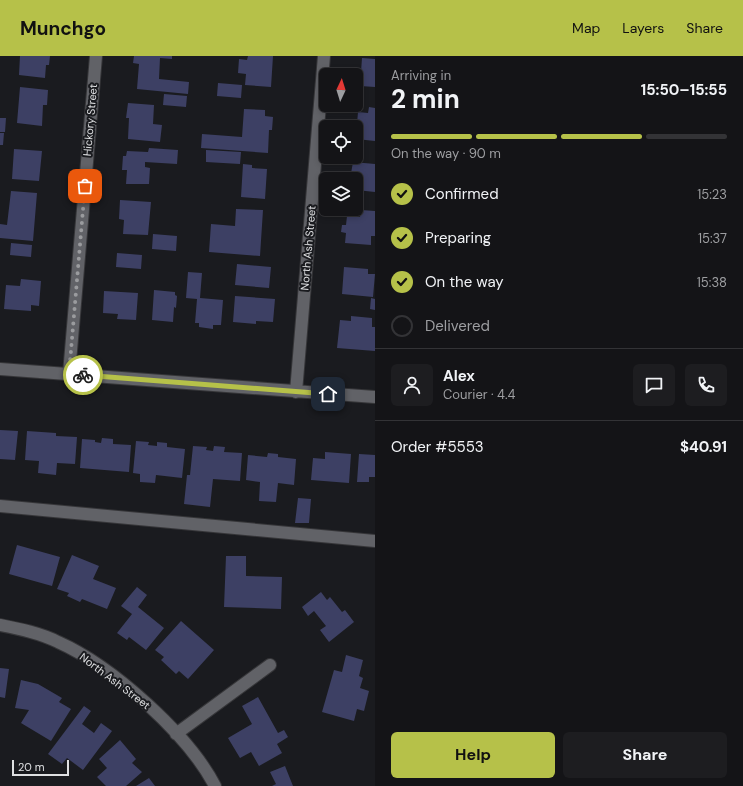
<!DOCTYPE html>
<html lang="en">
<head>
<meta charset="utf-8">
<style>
  body { margin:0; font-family:"DM Sans",sans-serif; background:#1d1d20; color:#f1f3f6; height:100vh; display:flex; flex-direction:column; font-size:15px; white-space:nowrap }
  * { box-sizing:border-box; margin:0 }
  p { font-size:13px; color:#9d9ea1 }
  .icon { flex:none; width:22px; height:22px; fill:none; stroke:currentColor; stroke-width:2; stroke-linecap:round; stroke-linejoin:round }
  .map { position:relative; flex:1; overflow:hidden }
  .panel { display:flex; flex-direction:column; background:#141417; width:368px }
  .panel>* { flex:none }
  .needle { width:26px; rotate:4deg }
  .fabs { position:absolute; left:319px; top:12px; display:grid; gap:8px }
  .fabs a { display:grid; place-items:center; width:44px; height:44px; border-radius:6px; background:#141417; box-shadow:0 2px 6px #0003,0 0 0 1px #333336; font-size:20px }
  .scale { position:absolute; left:12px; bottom:10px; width:57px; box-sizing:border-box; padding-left:4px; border:2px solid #dfe0e2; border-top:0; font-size:11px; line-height:14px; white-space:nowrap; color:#dfe0e2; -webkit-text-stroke:3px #1a1b1f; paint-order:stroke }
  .pin { position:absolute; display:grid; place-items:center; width:34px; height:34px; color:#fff; margin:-17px; border-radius:8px; box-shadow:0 2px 6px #0006 }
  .courier { position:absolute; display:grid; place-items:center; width:40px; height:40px; margin:-20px; border:3px solid #b6c149; border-radius:50%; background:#fff; color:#222; box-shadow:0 1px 5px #0007 }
  .headline em { font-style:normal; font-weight:700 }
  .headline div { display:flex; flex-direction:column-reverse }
  .headline { display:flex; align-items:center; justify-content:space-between; height:68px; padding:0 16px }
  h1 { font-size:26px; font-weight:700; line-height:30px }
  .bar { display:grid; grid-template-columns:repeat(4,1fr); gap:6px 4px; align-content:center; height:48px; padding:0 16px }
  .bar i { height:5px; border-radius:3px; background:#333336 }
  .bar .selected { background:#b6c149 }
  .bar p { grid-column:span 4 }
  .line { display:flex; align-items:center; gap:10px; padding:0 16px; border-top:1px solid #333336 }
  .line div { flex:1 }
  .round { display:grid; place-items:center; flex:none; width:42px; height:42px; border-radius:6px; background:#1d1d20 }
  ol { padding:0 16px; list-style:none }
  li { display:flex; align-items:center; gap:12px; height:44px }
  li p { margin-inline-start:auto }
  li .icon { padding:4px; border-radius:50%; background:#b6c149; color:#111; stroke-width:4 }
  li:last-child { color:#9d9ea1 }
  li i { width:22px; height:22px; border:2px solid #333336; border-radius:50% }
  .button { display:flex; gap:8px; margin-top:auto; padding:8px 16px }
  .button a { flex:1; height:46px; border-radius:6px; background:#b6c149; color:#111; font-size:16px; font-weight:700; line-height:46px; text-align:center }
  .button a+a { background:#1d1d20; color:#f1f3f6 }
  header { display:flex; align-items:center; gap:24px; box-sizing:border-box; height:56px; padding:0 20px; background:#b6c149; color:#111 }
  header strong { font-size:19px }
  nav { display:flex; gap:22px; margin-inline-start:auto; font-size:14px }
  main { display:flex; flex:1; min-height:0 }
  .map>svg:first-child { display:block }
  .building { fill:#3d4064 }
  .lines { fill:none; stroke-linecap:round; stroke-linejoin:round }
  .minor-casing { stroke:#363639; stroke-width:14 }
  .minor { stroke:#616267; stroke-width:12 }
  .done { stroke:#9a9b9e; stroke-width:4; stroke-dasharray:0 7.2 }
  .route { stroke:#b6c149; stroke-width:5 }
  .labels { text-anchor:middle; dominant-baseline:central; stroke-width:4; stroke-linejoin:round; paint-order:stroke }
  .street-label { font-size:11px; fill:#dfe0e2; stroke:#1a1b1f }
</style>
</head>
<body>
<header>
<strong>Munchgo</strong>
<nav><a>Map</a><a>Layers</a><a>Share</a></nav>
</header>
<main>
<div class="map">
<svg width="375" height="730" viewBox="0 0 375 730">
  <rect width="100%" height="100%" fill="#1a1b1f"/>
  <!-- building -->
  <path class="building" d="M20,0H50L49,9H46L45,22L19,19Z
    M134,0H172V3L160,2L159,23L189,26L188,38L137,33L139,8L133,7Z
    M248,0H273L271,31L245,29L246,18L238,17L239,3L247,4Z
    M362,2L375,3V31L360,30Z
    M218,27L242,29L241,42L217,40Z
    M20,31L48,34L47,49H43L42,70L17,67Z
    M164,38L187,40L186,51L163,49Z
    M128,47L154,49L153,68L162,69L160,86L128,83L129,62H126Z
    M369,51L375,52V85L356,83V71H350V67L357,68L358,56L368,57Z
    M244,53L265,54V60L273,61L272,74H269L268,97L201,92L202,78L242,81Z
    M0,62H6L5,76H0Z
    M0,77H4L3,89H0Z
    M149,92L178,94L177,108L145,106V111L150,112L149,128H126L127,114H122L123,100H126L127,95L148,96Z
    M14,93L42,95L39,125L12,123Z
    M206,94L241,96L240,108L206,106Z
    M353,106L375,108V136L356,134V123H350Z
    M243,108L252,109V112L267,113L265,143L241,141Z
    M11,135L37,137L33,185L0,182V168L7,169Z
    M120,144L151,146L148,179L123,178L124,164L119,163Z
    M236,153L263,154L260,200L209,196L211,168L235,170Z
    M361,154L375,155V180H371V189L345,187L346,177L341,176L342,169H346L347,160L360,161Z
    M153,178L177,180L176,195L152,193Z
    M11,187L32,189L31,201L10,199Z
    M117,197L142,199L141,213L116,211Z
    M237,208L271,211L269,232L235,229Z
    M344,211L368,213V218H375L373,241L342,238Z
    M188,216L202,217L200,242L223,244L221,269H213V273L199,271V267H195L197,243L186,242Z
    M21,223L41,225L39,250L31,249V255L4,253L6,229L20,230Z
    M154,234L175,236V239L177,240L176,252L174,251L173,266L152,264Z
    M104,235L138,237L136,264L117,263L118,258L103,257Z
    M235,240L275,243L273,266L256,265V268L233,266Z
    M371,242L375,243V254L370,253Z
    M351,260L372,262V271H375V295L337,292L340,264L351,265Z
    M0,374L18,375L15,404L0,403Z
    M27,375L56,377V380L77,381L75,408L57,407L56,419L38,417L39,405L25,404Z
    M102,382L113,383V388L131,389L129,416L80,412L82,383L95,384V386L101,387Z
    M136,385L149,386L148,389L157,390V386L167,387V391L185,393L182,422L156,419L155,427L140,426V418L133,417Z
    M193,390L207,391L206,394L213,395L214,390L225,391L224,396L242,397L240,425L213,423L210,451L184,448L187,419H190Z
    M325,396L351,398L349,427L311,424L313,402L325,403Z
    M268,397L278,398V401L296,403L294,429L278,427L276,446L259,445L260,426L246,424L248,399L267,401Z
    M359,398L375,399V421H369V426H357Z
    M298,442L311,443L309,467H295Z
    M17,489L60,501L52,530L9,518Z
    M72,499L99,510L93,523L116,532L107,553L82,543L80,546L67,540L69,537L57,533Z
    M226,500H246V520L282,521L281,553L224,551Z
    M137,531L147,539L138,551L164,572L146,594L129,581L127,584L117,577L132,558L121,550Z
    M321,536L327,544L330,541L342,556L345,554L354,566L329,586L320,574L326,570L314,555L308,560L302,551Z
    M181,565L214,594L188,623L179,615L176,618L161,604L164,601L155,594Z
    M346,599L363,604L359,620L363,622L360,632L369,635L364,655L357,653L354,665L322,656L334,614L342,616Z
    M0,612L9,613L5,642L0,641Z
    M21,624L38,628L62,642L59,646L71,653L51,685L21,667L29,654L15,652Z
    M258,641L278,677L284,674L288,681L277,688L282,697L259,710L251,696L240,702L228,682L252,668L242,650Z
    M84,650L91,655L82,668L94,677L101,667L112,675L83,714L67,702L62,708L48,698Z
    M120,684L136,703L132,707L142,716L126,730H106L97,721L107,712L99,703Z
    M285,710L293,730H272L276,728L270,716Z
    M149,722L155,730H136Z"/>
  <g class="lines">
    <defs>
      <path id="minor" d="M0,313L375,341
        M69,318L96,0
        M296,336L324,0
        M0,450L375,485
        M0,569C20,573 40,577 58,586C112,610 188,678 215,730
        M176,678L270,609"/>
    </defs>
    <!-- minor casing -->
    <use href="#minor" class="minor-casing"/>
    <!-- minor -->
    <use href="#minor" class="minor"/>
  </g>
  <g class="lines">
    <!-- done -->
    <path class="done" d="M83,319L69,318L85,130"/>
    <!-- route -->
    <path class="route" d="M83,319L328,338"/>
  </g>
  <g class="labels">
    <!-- street labels -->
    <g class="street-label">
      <text transform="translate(90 64) rotate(-85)">Hickory Street</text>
      <text transform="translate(308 192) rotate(-85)">North Ash Street</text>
      <text transform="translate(115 625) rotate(37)">North Ash Street</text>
    </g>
  </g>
</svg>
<div class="fabs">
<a><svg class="needle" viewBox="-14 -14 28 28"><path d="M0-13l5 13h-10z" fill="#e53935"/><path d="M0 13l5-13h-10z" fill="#9d9ea1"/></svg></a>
<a><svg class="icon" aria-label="locate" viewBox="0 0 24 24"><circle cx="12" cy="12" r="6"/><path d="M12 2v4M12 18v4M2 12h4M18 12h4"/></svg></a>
<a><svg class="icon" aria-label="layers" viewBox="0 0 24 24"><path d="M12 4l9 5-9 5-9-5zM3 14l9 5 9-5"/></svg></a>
</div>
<div class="scale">20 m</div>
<div class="pin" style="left:85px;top:130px;background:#ea580c"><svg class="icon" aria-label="bag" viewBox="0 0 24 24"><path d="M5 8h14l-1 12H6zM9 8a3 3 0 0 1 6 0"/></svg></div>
<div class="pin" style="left:328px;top:338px;background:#1f2937"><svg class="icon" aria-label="home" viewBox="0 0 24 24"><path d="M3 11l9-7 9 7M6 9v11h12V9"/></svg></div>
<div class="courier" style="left:83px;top:319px"><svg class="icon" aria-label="bike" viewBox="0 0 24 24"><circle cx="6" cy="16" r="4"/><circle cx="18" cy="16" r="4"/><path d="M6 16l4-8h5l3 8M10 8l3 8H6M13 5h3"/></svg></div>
</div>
<section class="panel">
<div class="headline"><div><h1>2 min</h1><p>Arriving in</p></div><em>15:50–15:55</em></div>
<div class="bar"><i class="selected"></i><i class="selected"></i><i class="selected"></i><i></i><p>On the way · 90 m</p></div>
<ol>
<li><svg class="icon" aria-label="check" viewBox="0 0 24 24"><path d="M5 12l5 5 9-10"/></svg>Confirmed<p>15:23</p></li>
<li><svg class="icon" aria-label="check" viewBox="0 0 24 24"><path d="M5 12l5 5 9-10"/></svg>Preparing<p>15:37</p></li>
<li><svg class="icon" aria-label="check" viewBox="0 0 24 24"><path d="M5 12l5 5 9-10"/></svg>On the way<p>15:38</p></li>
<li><i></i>Delivered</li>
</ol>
<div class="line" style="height:72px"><a class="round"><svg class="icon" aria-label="person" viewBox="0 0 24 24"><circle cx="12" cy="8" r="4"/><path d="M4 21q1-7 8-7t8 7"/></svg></a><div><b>Alex</b><p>Courier · 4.4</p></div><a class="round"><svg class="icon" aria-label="chat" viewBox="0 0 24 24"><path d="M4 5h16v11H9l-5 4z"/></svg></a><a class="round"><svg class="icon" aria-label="phone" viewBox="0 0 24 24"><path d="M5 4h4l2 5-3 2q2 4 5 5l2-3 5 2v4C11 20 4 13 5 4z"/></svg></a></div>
<div class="line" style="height:52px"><div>Order #5553</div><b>$40.91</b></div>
<div class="button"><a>Help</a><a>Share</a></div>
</section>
</main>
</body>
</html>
